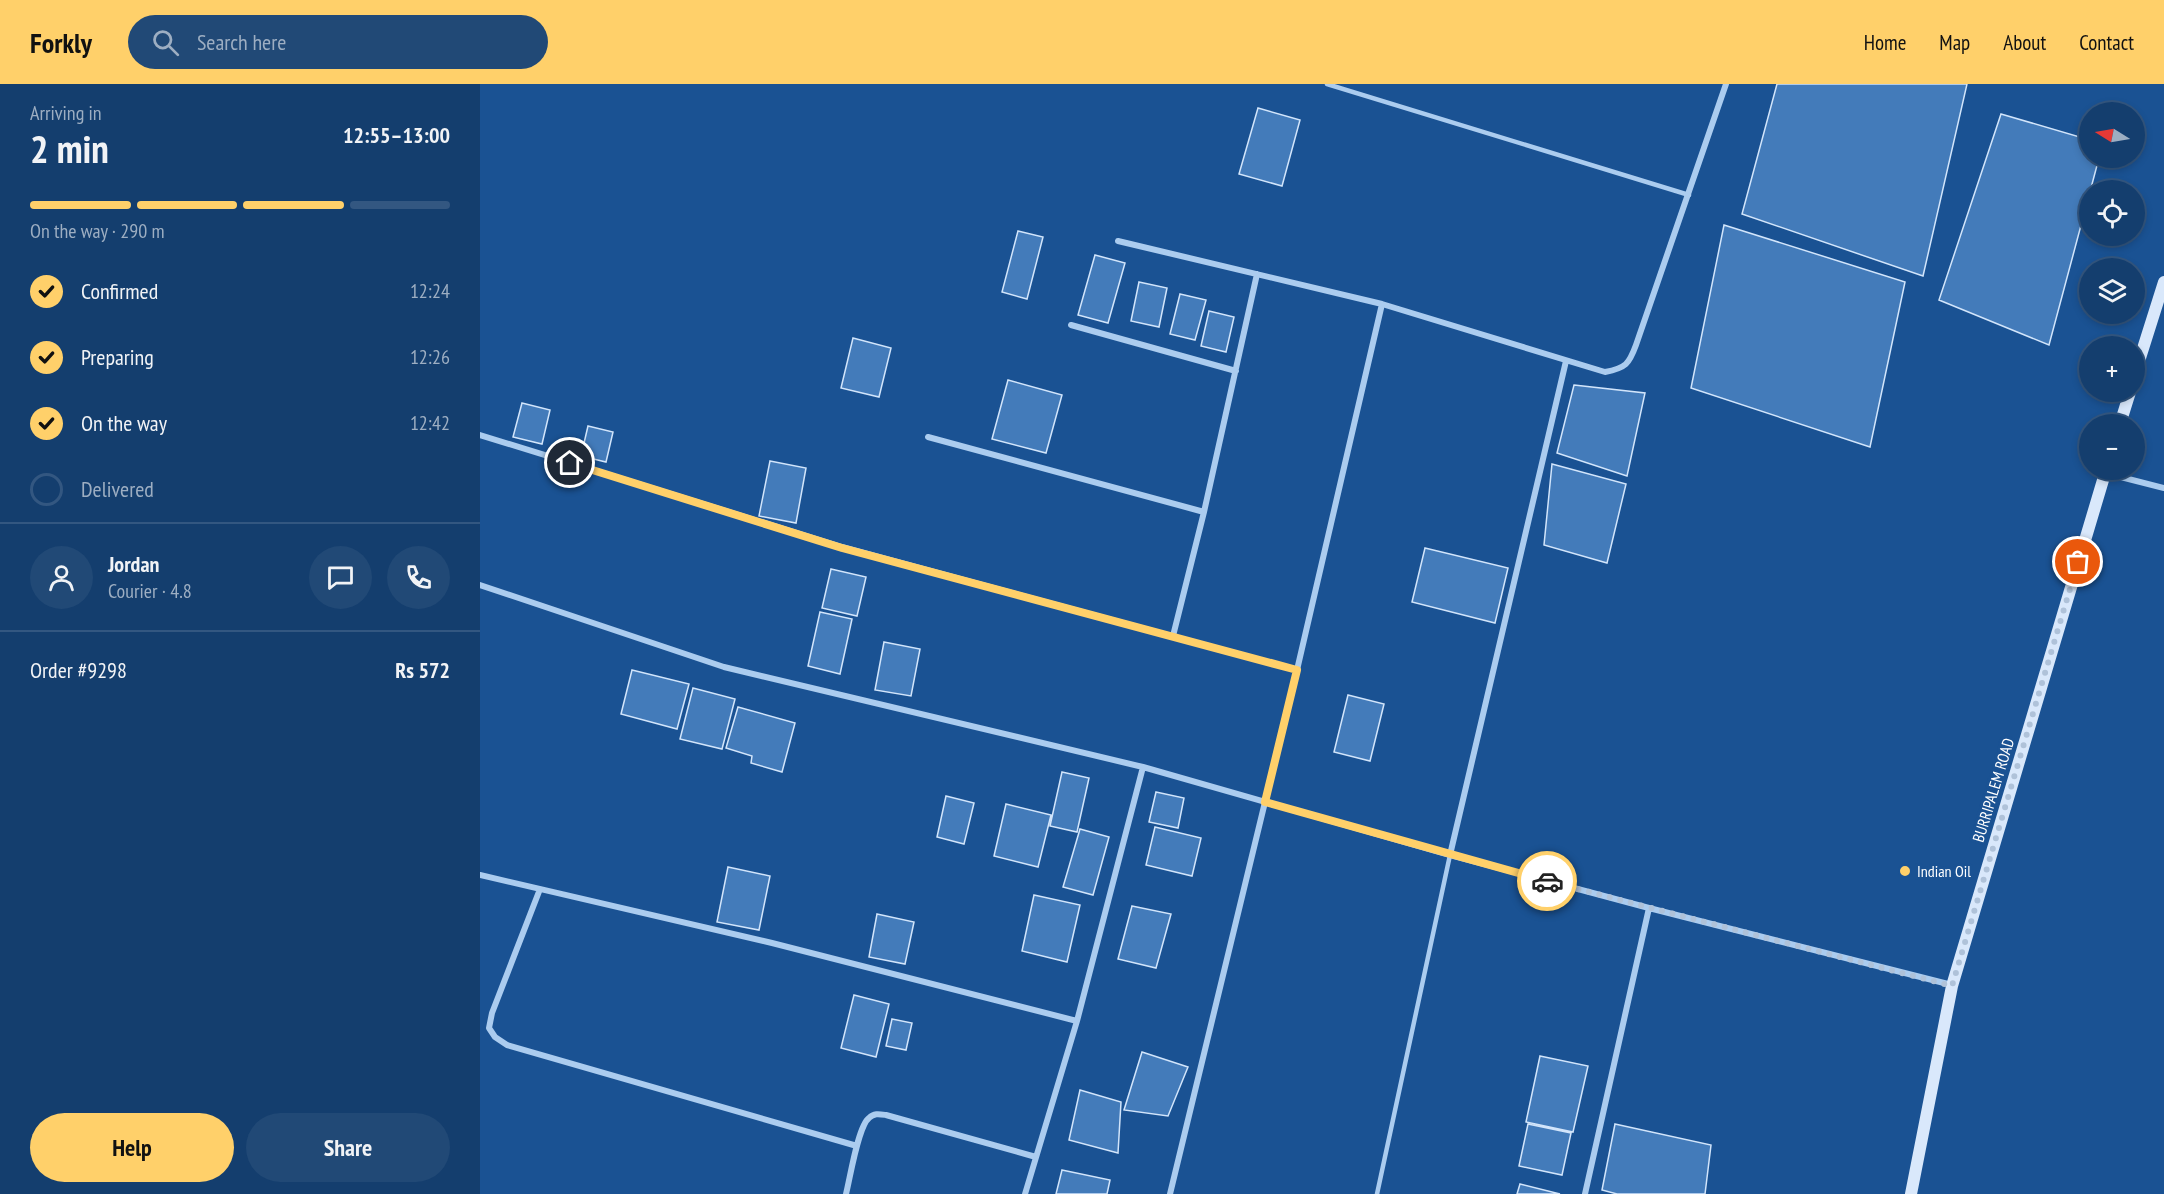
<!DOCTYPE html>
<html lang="en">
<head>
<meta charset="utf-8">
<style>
  body { margin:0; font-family:"PT Sans Narrow",sans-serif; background:#214976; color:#f1f3f6; height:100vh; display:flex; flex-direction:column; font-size:22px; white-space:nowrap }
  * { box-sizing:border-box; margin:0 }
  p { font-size:20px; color:#9daec2 }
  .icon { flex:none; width:33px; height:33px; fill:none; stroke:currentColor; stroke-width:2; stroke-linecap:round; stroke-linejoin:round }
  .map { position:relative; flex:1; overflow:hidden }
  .drawer { display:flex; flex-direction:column; background:#143e6e; width:480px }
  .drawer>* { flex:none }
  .needle { width:39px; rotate:281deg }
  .fabs { position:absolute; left:1599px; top:18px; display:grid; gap:12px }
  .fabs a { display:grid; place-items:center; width:66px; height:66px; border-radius:50%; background:#143e6e; box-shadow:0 3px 9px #0003,0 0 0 2px #335781; font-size:30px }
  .pin { position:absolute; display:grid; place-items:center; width:51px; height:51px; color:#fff; margin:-26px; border:3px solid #fff; border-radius:50%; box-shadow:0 2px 6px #0007 }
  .courier { position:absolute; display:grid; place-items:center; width:60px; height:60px; margin:-30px; border:4px solid #ffd06a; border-radius:50%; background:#fff; color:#222; box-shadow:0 2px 8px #0007 }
  .summary em { font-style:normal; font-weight:700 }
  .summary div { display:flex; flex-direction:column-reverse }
  .summary { display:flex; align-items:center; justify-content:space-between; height:102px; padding:0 30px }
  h1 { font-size:39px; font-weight:700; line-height:45px }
  .bar { display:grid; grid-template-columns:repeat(4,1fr); gap:9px 6px; align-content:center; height:72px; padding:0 30px }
  .bar i { height:8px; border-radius:4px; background:#335781 }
  .bar .active { background:#ffd06a }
  .bar p { grid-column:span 4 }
  .line { display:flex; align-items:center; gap:15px; padding:0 30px; border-top:2px solid #335781 }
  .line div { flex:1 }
  .round { display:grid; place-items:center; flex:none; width:63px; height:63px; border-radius:32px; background:#214976 }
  ol { padding:0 30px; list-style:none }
  li { display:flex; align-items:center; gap:18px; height:66px }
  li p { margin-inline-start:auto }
  li .icon { padding:6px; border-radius:50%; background:#ffd06a; color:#111; stroke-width:4 }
  li:last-child { color:#9daec2 }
  li i { width:33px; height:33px; border:3px solid #335781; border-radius:50% }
  .action { display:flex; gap:12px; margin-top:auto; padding:12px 30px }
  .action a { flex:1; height:69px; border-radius:36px; background:#ffd06a; color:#111; font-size:24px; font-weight:700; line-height:69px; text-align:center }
  .action a+a { background:#214976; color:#f1f3f6 }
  header { display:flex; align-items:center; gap:36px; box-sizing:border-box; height:84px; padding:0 30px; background:#ffd06a; color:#111 }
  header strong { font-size:28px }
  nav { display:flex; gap:33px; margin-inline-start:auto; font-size:21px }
  .search { width:420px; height:54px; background:#214976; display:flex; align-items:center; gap:15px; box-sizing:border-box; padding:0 21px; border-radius:33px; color:#9daec2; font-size:22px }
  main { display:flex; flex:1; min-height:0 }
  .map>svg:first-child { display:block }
  .building { fill:#437bba; stroke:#d2e5fb; stroke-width:1.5 }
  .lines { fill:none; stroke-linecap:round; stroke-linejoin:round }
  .lane { stroke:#abccef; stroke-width:4.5 }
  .street { stroke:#abccef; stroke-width:6 }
  .secondary { stroke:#d9e8fb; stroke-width:12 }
  .done { stroke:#afc2d9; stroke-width:6; stroke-dasharray:0 10.8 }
  .route { stroke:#ffd06a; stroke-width:8 }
  .poi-dot { fill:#ffd06a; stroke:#1a5293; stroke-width:2 }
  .labels { text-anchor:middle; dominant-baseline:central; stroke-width:6; stroke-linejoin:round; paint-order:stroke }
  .street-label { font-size:16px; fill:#fff; stroke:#1a5293 }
  .poi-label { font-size:16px; fill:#fff; stroke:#1a5293; text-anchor:start }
</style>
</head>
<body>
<header>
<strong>Forkly</strong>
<div class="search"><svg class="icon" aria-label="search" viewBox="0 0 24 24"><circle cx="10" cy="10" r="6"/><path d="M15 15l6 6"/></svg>Search here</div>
<nav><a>Home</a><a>Map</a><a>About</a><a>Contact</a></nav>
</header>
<main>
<section class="drawer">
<div class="summary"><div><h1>2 min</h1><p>Arriving in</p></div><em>12:55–13:00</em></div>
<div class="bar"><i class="active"></i><i class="active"></i><i class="active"></i><i></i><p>On the way · 290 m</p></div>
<ol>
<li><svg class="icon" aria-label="check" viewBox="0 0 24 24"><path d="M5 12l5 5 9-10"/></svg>Confirmed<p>12:24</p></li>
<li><svg class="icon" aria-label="check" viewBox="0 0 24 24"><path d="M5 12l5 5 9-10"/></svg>Preparing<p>12:26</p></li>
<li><svg class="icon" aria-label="check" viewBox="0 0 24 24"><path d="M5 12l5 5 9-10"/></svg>On the way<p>12:42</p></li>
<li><i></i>Delivered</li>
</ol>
<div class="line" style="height:108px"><a class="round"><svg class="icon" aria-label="person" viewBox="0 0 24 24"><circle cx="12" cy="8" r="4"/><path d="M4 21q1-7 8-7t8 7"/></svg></a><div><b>Jordan</b><p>Courier · 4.8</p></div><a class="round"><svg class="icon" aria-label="chat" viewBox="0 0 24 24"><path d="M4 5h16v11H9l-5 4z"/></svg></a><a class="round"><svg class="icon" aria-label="phone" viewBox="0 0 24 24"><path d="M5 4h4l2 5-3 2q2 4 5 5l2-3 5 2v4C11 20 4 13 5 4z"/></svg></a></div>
<div class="line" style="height:78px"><div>Order #9298</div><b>Rs 572</b></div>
<div class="action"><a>Help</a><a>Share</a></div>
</section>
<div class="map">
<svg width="1684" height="1110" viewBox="0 0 1684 1110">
  <rect width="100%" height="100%" fill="#1a5293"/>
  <!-- building -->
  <path class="building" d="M1297,0H1487L1443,192L1262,130Z
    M778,24L820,36L802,102L759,90Z
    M1521,30L1610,56V74H1619L1569,261L1459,216Z
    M1244,141L1425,198L1390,363L1211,304Z
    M538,147L563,153L547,215L522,208Z
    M615,171L645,179L628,239L598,231Z
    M659,198L687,204L679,243L651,237Z
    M700,210L726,216L715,256L690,250Z
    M729,227L754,233L746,268L721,262Z
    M373,254L411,264L399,313L361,304Z
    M528,296L582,311L566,369L512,355Z
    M1094,301L1165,309L1147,392L1077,369Z
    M42,319L70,326L62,360L33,353Z
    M108,342L133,348L126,378L101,372Z
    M290,377L326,384L316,439L279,432Z
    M1072,380L1146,400L1127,479L1064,461Z
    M945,464L1028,484L1015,539L932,518Z
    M351,485L386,493L377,532L342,524Z
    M340,528L372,535L360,590L328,582Z
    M404,558L440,565L431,612L395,606Z
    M152,586L209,600L197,645L141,630Z
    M213,604L255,615L242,665L200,655Z
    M868,611L904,620L890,677L854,668Z
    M258,623L315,639L302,688L271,679L272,672L246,664Z
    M582,688L609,694L597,748L570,742Z
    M676,708L704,714L698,744L669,738Z
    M466,712L494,719L484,760L457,753Z
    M526,720L571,731L558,783L514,772Z
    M675,743L721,754L712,792L666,781Z
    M600,745L629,753L613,811L583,803Z
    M248,783L290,792L279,846L237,838Z
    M554,811L600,821L587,878L542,867Z
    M652,822L691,830L676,884L638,875Z
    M397,830L434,838L425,880L389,873Z
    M374,911L409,920L396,973L361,964Z
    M412,935L432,939L426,966L406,962Z
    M662,968L708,983L688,1032L644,1026Z
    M1060,972L1108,982L1093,1048L1046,1038Z
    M600,1006L641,1018L638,1069L589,1056Z
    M1048,1040L1091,1049L1082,1091L1039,1082Z
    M1135,1040L1231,1061L1225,1110H1137L1122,1106Z
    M582,1086L630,1096L627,1110H576Z
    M1040,1100L1080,1110H1037Z"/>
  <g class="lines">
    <!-- lane -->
    <path class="lane" d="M847,0L1209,111
      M897,1110L970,771"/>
    <!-- street -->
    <path class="street" d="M638,157L902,220L1125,288C1146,284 1149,280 1156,261L1246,0
      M591,241L756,287
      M0,351L362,463L817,586
      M448,353L724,428
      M1625,389L1684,404
      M0,501L244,583L663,683L970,771L1169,824L1472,901
      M693,552L724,428L777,190
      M970,771L1086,277
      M0,791L292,859L597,937
      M60,805L12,929L9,944L15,953L27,961L377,1062
      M366,1110C370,1095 378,1042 389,1034C394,1029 399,1030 406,1031L556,1073
      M545,1110L597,937L663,683
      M690,1110L817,586L902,220
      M1105,1110L1169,824"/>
    <!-- secondary -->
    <path class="secondary" d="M1654,293L1684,198
      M1640,340L1650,308
      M1431,1110L1472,902L1626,386"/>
  </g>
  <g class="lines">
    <!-- done -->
    <path class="done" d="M1067,797L1472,902L1598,478"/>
    <!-- route -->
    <path class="route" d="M90,379L362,464L817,586L785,718L1067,797"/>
  </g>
  <!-- markers -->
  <circle class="poi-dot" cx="1425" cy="787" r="6"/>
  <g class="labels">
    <!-- street labels -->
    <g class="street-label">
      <text transform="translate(1513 706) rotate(-73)">BURRIPALEM ROAD</text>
    </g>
    <!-- poi labels -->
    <g class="poi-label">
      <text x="1437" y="787">Indian Oil</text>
    </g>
  </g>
</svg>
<div class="fabs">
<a><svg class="needle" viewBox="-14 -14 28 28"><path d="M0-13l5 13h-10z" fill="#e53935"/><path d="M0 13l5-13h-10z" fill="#9daec2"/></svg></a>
<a><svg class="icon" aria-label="locate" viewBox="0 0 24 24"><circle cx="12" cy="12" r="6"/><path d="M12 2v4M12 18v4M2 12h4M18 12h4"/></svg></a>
<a><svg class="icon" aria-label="layers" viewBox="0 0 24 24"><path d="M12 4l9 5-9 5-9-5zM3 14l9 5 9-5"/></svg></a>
<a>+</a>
<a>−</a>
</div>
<div class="pin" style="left:1598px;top:478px;background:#ea580c"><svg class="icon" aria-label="bag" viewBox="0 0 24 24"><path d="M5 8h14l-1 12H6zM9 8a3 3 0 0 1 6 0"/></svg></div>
<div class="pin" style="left:90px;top:379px;background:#1f2937"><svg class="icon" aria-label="home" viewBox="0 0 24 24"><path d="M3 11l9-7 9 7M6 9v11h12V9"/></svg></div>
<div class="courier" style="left:1067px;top:797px"><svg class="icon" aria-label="car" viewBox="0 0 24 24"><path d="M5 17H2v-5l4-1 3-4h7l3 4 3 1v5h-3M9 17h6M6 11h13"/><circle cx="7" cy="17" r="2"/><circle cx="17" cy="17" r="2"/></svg></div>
</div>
</main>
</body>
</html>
